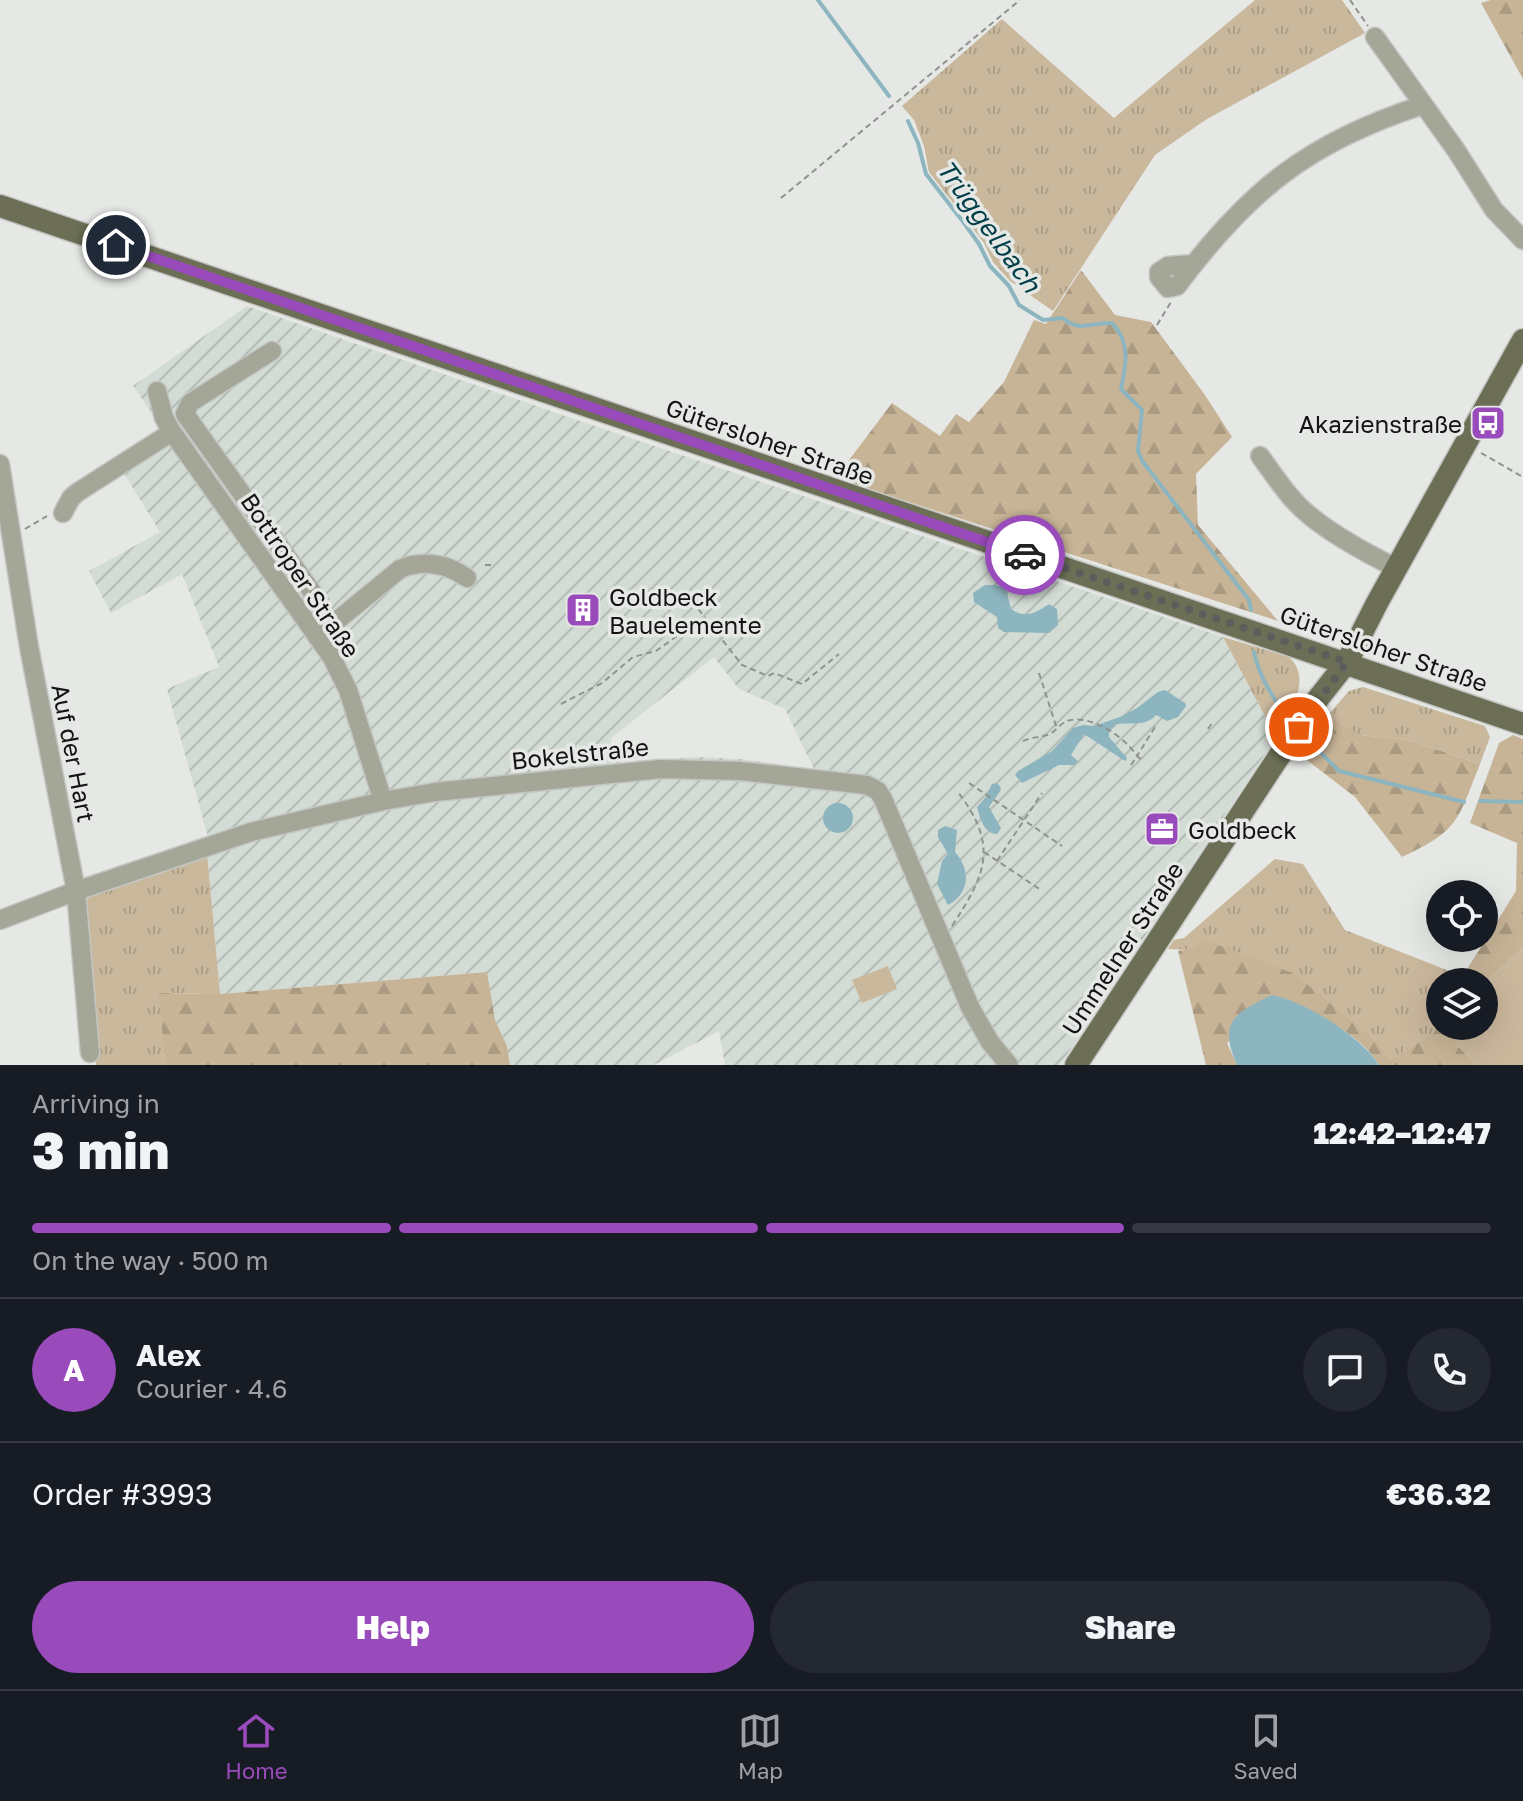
<!DOCTYPE html>
<html lang="en">
<head>
<meta charset="utf-8">
<style>
  body { margin:0; font-family:"Golos Text",sans-serif; background:#242831; color:#f1f3f6; height:100vh; display:flex; flex-direction:column; font-size:30px; white-space:nowrap }
  * { box-sizing:border-box; margin:0 }
  p { font-size:26px; color:#9ea1a6 }
  .icon { flex:none; width:44px; height:44px; fill:none; stroke:currentColor; stroke-width:2; stroke-linecap:round; stroke-linejoin:round }
  .map { position:relative; height:1065px; overflow:hidden }
  .drawer { display:flex; flex-direction:column; background:#171b24; flex:1 }
  .drawer>* { flex:none }
  .tools { position:absolute; left:1426px; top:880px; display:grid; gap:16px }
  .tools a { display:grid; place-items:center; width:72px; height:72px; border-radius:50%; background:#171b24; box-shadow:0 8px 32px #0002; font-size:40px }
  .pin { position:absolute; display:grid; place-items:center; width:68px; height:68px; color:#fff; margin:-34px; border:4px solid #fff; border-radius:50%; box-shadow:0 2px 8px #0007 }
  .courier { position:absolute; display:grid; place-items:center; width:80px; height:80px; margin:-40px; border:6px solid #994abb; border-radius:50%; background:#fff; color:#222; box-shadow:0 2px 10px #0007 }
  .overview em { font-style:normal; font-weight:800 }
  .overview div { display:flex; flex-direction:column-reverse }
  .overview { display:flex; align-items:center; justify-content:space-between; height:136px; padding:0 32px }
  h1 { font-size:52px; font-weight:800; line-height:60px }
  .bar { display:grid; grid-template-columns:repeat(4,1fr); gap:12px 8px; align-content:center; height:96px; padding:0 32px }
  .bar i { height:10px; border-radius:6px; background:#363941 }
  .bar .current { background:#994abb }
  .bar p { grid-column:span 4 }
  .line { display:flex; align-items:center; gap:20px; padding:0 32px; border-top:2px solid #363941 }
  .line div { flex:1 }
  .round { display:grid; place-items:center; flex:none; width:84px; height:84px; border-radius:42px; background:#242831 }
  .primary-button { display:flex; gap:16px; margin-top:auto; padding:16px 32px }
  .primary-button a { flex:1; height:92px; border-radius:48px; background:#994abb; color:#fff; font-size:32px; font-weight:800; line-height:92px; text-align:center }
  .primary-button a+a { background:#242831; color:#f1f3f6 }
  .tabs { display:flex; justify-content:space-around; align-items:center; height:112px; border-top:2px solid #363941; background:#171b24; font-size:22px; color:#9ea1a6 }
  .tabs a { display:grid; justify-items:center; gap:4px }
  .tabs .current { color:#994abb }
  .map>svg:first-child { display:block }
  .industrial { fill:url(#industrial-furrows); fill-rule:evenodd }
  .grass { fill:url(#grass-tufts) }
  .forest { fill:url(#forest-firs) }
  .park { fill:#cab89d }
  .water { fill:#8db5bf }
  .lines { fill:none; stroke-linecap:round; stroke-linejoin:round }
  .stream { stroke:#8db5bf; stroke-width:4 }
  .minor-casing { stroke:#c3c6c3; stroke-width:21 }
  .major-casing { stroke:#c3c6c3; stroke-width:25 }
  .path { stroke:#909290; stroke-width:2; stroke-dasharray:6 4; stroke-linecap:butt }
  .minor { stroke:#a4a697; stroke-width:18 }
  .major { stroke:#6c6f56; stroke-width:22 }
  .done { stroke:#5c5e5c; stroke-width:8; stroke-dasharray:0 14.4 }
  .route { stroke:#994abb; stroke-width:10 }
  .labels { text-anchor:middle; dominant-baseline:central; stroke-width:7; stroke-linejoin:round; paint-order:stroke }
  .poi-label { font-size:24px; fill:#121312; stroke:#e5e8e5; text-anchor:start }
  .street-label { font-size:24px; fill:#121312; stroke:#e5e8e5 }
  .water-label { font-size:26px; font-style:italic; fill:#003f4a; stroke:#e5e8e5 }
</style>
</head>
<body>
<div class="map">
<svg width="1523" height="1065" viewBox="0 0 1523 1065">
  <defs>
    <pattern id="industrial-furrows" width="10" height="10" patternUnits="userSpaceOnUse" patternTransform="scale(2)"><rect width="10" height="10" fill="#d3dcd4"/><path d="M-1 1l2-2M0 10L10 0M9 11l2-2" fill="none" stroke="#b4bcb5"/></pattern>
    <pattern id="grass-tufts" width="24" height="20" patternUnits="userSpaceOnUse" patternTransform="scale(2)"><rect width="24" height="20" fill="#cab89d"/><path d="M3 7l-1-3M5 7V3M7 7l1-3M15 17l-1-3M17 17v-4M19 17l1-3" fill="none" stroke="#ac9d86"/></pattern>
    <pattern id="forest-firs" width="22" height="20" patternUnits="userSpaceOnUse" patternTransform="scale(2)"><rect width="22" height="20" fill="#c7b497"/><path d="M5 1l3.5 6h-7zM16 11l3.5 6h-7z" fill="#aa9a81"/></pattern>
  </defs>
  <rect width="100%" height="100%" fill="#e5e8e5"/>
  <!-- industrial -->
  <path class="industrial" d="M247,306L574,419L1223,637L1276,737L1060,1065H725L719,1031L654,1065H510L507,1046L495,1020L486,972L220,994L207,852L208,837L167,689L219,667L182,574L111,613L89,571L160,532L122,470L171,441L133,386ZM714,657L739,689L785,709L814,769L740,759L697,757L613,762L611,738Z"/>
  <!-- grass -->
  <path class="grass" d="M1255,0H1342L1365,33L1207,119L1155,155L1053,311L1010,281L993,262L984,243L929,172L924,146L914,120L902,106L1002,19L1114,118Z
    M1223,637L1289,657C1314,680 1288,713 1276,737Z
    M1363,687L1485,726L1490,737L1480,764L1408,740L1359,735L1328,715L1349,691Z
    M207,852L220,994L160,993L165,1065H96L83,895Z
    M1275,859L1303,864L1345,930L1462,976L1459,982H1440V1020L1433,1033L1389,1061L1381,1046L1197,946L1189,950L1168,949L1174,940L1184,938Z"/>
  <!-- forest -->
  <path class="forest" d="M1491,0H1523V79L1481,3Z
    M1081,270L1115,315L1151,322L1205,395L1232,437L1196,474L1198,525L1278,621L844,481L846,464L892,403L940,436L956,414L969,422L1004,382L1034,320L1046,324Z
    M1328,715L1360,735L1408,740L1480,764C1457,821 1460,830 1402,857L1355,797L1299,754Z
    M1513,735L1523,739V948L1484,984V982H1459L1516,891L1517,843L1470,823L1499,743Z
    M1205,940L1295,974L1381,1046L1390,1060L1433,1033L1440,1020V1026H1463L1456,1044L1477,1065H1379C1360,1033 1318,1016 1287,999L1227,1043L1237,1065H1206L1178,951L1193,948Z
    M487,972L495,1020L507,1046L510,1065H165L159,993L220,994Z"/>
  <!-- park -->
  <path class="park" d="M1523,948V1065H1477L1456,1044L1463,1026H1484V984Z
    M888,966L897,989L862,1003L852,980Z"/>
  <!-- water -->
  <path class="water" d="M985,585H996L1006,589L1011,609C1025,619 1036,613 1049,604L1057,609L1058,625L1049,633L1004,632L998,628L997,617L974,602L973,593Z
    M1165,690L1185,703L1186,706L1178,717L1167,721L1156,715C1146,727 1130,722 1116,724L1109,731V737L1127,758L1125,761L1084,734L1071,755L1078,761L1074,765H1059L1022,783L1015,775L1018,771L1052,751L1073,728L1083,725L1094,726L1120,717L1137,708L1158,692Z
    M996,783L1000,786L1001,790L989,807L1001,828L997,834C984,834 980,818 977,807L985,798L992,784Z
    M823 818a15 15 0 1 1 30 0a15 15 0 1 1-30 0Z
    M945,826L957,830L955,852C971,870 970,893 948,905L937,884L942,861L948,854L938,837V830Z
    M1272,995C1303,1000 1363,1038 1379,1065H1237C1218,1022 1234,1013 1272,995Z"/>
  <g class="lines">
    <!-- stream -->
    <path class="stream" d="M818,0L889,96
      M908,121L918,143L926,174L964,223L979,244L990,266L1009,286L1019,305L1043,320L1063,318C1079,333 1092,322 1112,323C1131,342 1126,366 1121,389L1142,410L1138,451L1143,462L1249,600L1251,610
      M1254,652C1259,676 1270,692 1283,712
      M1310,738L1320,752L1339,771L1464,802
      M1480,801L1523,802"/>
    <defs>
      <path id="minor" d="M1375,37L1456,150L1494,210L1523,240
        M1194,264L1168,266L1159,272V277L1168,288L1177,286C1248,191 1308,142 1423,105
        M272,351L190,403L185,414L320,603L325,631
        M157,391L164,418L172,432L331,656L348,690L383,801
        M1260,456C1275,476 1289,499 1309,515C1334,536 1366,553 1396,568
        M0,464L29,647L76,891L90,1053
        M63,513L71,498L78,492L172,432
        M317,637L400,569C423,559 448,564 467,578
        M0,920L76,891L251,832L383,801L435,792L661,769L740,771L867,785L878,791L883,799L970,1007L990,1042L1009,1065"/>
      <path id="major" d="M0,206L1523,724
        M1076,1065L1270,770L1313,705L1347,662L1377,603L1523,340"/>
    </defs>
    <!-- minor casing -->
    <use href="#minor" class="minor-casing"/>
    <!-- major casing -->
    <use href="#major" class="major-casing"/>
    <!-- path -->
    <path class="path" d="M1350,0L1368,26
      M781,198L1020,0
      M1157,325L1171,302
      M1481,453L1523,477
      M25,529L47,516
      M485,565H491
      M692,601L742,665L768,676L774,673L802,684L839,654
      M1039,673L1057,729
      M561,704L602,683L633,657L656,651L684,631L707,620
      M1208,729L1212,723
      M1023,741C1031,737 1038,738 1047,735C1055,733 1059,724 1067,721C1090,713 1126,738 1137,756L1155,727
      M1131,765L1137,756L1143,761
      M969,783L1062,846
      M984,852L1041,890
      M997,861L1042,793
      M952,926C986,874 999,846 958,792"/>
    <!-- minor -->
    <use href="#minor" class="minor"/>
    <!-- major -->
    <use href="#major" class="major"/>
  </g>
  <g class="lines">
    <!-- done -->
    <path class="done" d="M1025,555L1347,662L1299,727"/>
    <!-- route -->
    <path class="route" d="M116,245L1025,555"/>
  </g>
  <!-- icons -->
  <defs>
    <symbol id="bus-square" viewBox="-11 -11 22 22"><rect x="-9" y="-9" width="18" height="18" rx="4" fill="#994abb" stroke="#e5e8e5"/><path d="M-5-6H5V4H4V6H2V4H-2V6H-4V4H-5ZM-3.5-4V0h7V-4ZM-3.5 1.2v1.5H-2V1.2ZM2 1.2v1.5H3.5V1.2Z" fill="#fff"/></symbol>
    <symbol id="building-square" viewBox="-11 -11 22 22"><rect x="-9" y="-9" width="18" height="18" rx="4" fill="#994abb" stroke="#e5e8e5"/><path d="M-4-6H4V6H1V3H-1V6H-4ZM-2.5-4.3h1.7v1.8h-1.7ZM.8-4.3h1.7v1.8H.8ZM-2.5-1h1.7V.8h-1.7ZM.8-1h1.7V.8H.8Z" fill="#fff"/></symbol>
    <symbol id="office-square" viewBox="-11 -11 22 22"><rect x="-9" y="-9" width="18" height="18" rx="4" fill="#994abb" stroke="#e5e8e5"/><path d="M-6-3h4V-5.5h4V-3h4V5H-6ZM-1-4.5V-3h2v-1.5ZM-6 0V1H6V0Z" fill="#fff"/></symbol>
  </defs>
  <g fill-rule="evenodd">
    <use href="#bus-square" x="1468" y="403" width="40" height="40"/>
    <use href="#building-square" x="563" y="590" width="40" height="40"/>
    <use href="#office-square" x="1142" y="809" width="40" height="40"/>
  </g>
  <g class="labels">
    <!-- poi labels -->
    <g class="poi-label">
      <text x="1462" y="423" text-anchor="end">Akazienstraße</text>
      <text x="609" y="596">Goldbeck<tspan x="609" dy="28">Bauelemente</tspan></text>
      <text x="1188" y="829">Goldbeck</text>
    </g>
    <!-- street labels -->
    <g class="street-label">
      <text transform="translate(770 441) rotate(19)">Gütersloher Straße</text>
      <text transform="translate(301 575) rotate(56)">Bottroper Straße</text>
      <text transform="translate(1384 648) rotate(19)">Gütersloher Straße</text>
      <text transform="translate(74 753) rotate(79)">Auf der Hart</text>
      <text transform="translate(580 753) rotate(-6)">Bokelstraße</text>
      <text transform="translate(1122 948) rotate(-57)">Ummelner Straße</text>
    </g>
    <!-- water labels -->
    <g class="water-label">
      <text transform="translate(989 226) rotate(54)">Trüggelbach</text>
    </g>
  </g>
</svg>
<div class="tools">
<a><svg class="icon" aria-label="locate" viewBox="0 0 24 24"><circle cx="12" cy="12" r="6"/><path d="M12 2v4M12 18v4M2 12h4M18 12h4"/></svg></a>
<a><svg class="icon" aria-label="layers" viewBox="0 0 24 24"><path d="M12 4l9 5-9 5-9-5zM3 14l9 5 9-5"/></svg></a>
</div>
<div class="pin" style="left:1299px;top:727px;background:#ea580c"><svg class="icon" aria-label="bag" viewBox="0 0 24 24"><path d="M5 8h14l-1 12H6zM9 8a3 3 0 0 1 6 0"/></svg></div>
<div class="pin" style="left:116px;top:245px;background:#1f2937"><svg class="icon" aria-label="home" viewBox="0 0 24 24"><path d="M3 11l9-7 9 7M6 9v11h12V9"/></svg></div>
<div class="courier" style="left:1025px;top:555px"><svg class="icon" aria-label="car" viewBox="0 0 24 24"><path d="M5 17H2v-5l4-1 3-4h7l3 4 3 1v5h-3M9 17h6M6 11h13"/><circle cx="7" cy="17" r="2"/><circle cx="17" cy="17" r="2"/></svg></div>
</div>
<section class="drawer">
<div class="overview"><div><h1>3 min</h1><p>Arriving in</p></div><em>12:42–12:47</em></div>
<div class="bar"><i class="current"></i><i class="current"></i><i class="current"></i><i></i><p>On the way · 500 m</p></div>
<div class="line" style="height:144px"><b class="round" style="background:#994abb;color:#fff">A</b><div><b>Alex</b><p>Courier · 4.6</p></div><a class="round"><svg class="icon" aria-label="chat" viewBox="0 0 24 24"><path d="M4 5h16v11H9l-5 4z"/></svg></a><a class="round"><svg class="icon" aria-label="phone" viewBox="0 0 24 24"><path d="M5 4h4l2 5-3 2q2 4 5 5l2-3 5 2v4C11 20 4 13 5 4z"/></svg></a></div>
<div class="line" style="height:104px"><div>Order #3993</div><b>€36.32</b></div>
<div class="primary-button"><a>Help</a><a>Share</a></div>
</section>
<nav class="tabs">
<a class="current"><svg class="icon" aria-label="home" viewBox="0 0 24 24"><path d="M3 11l9-7 9 7M6 9v11h12V9"/></svg>Home</a>
<a><svg class="icon" aria-label="map" viewBox="0 0 24 24"><path d="M3 6l6-2 6 2 6-2v14l-6 2-6-2-6 2zM9 4v14M15 6v14"/></svg>Map</a>
<a><svg class="icon" aria-label="saved" viewBox="0 0 24 24"><path d="M7 4h10v16l-5-4-5 4z"/></svg>Saved</a>
</nav>
</body>
</html>
